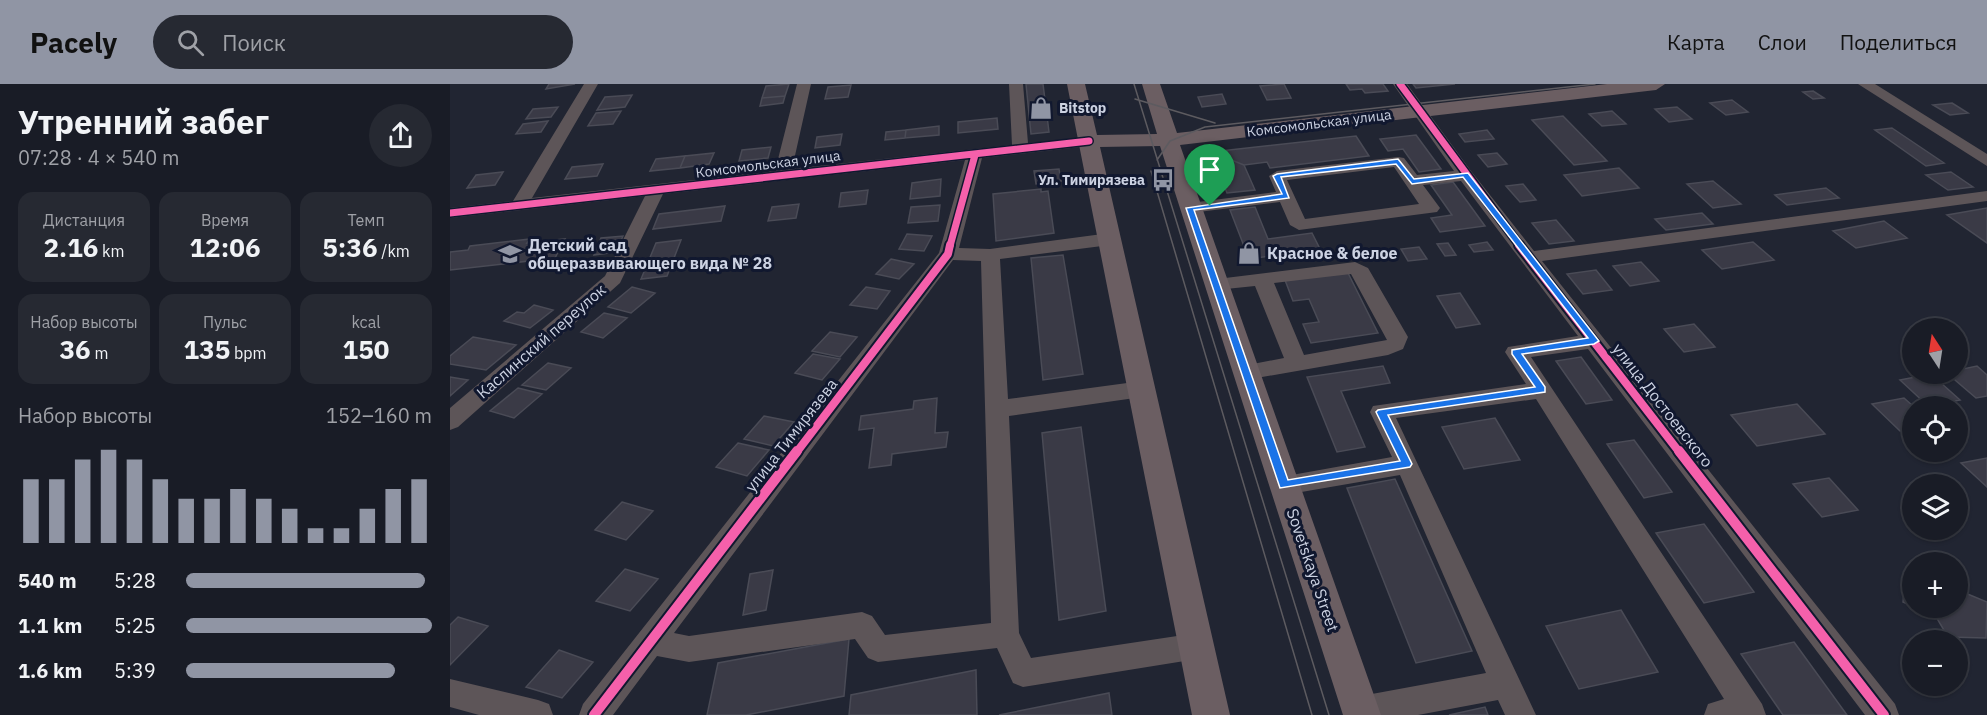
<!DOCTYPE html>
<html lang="ru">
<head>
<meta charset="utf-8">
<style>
  :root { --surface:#191c26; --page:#262932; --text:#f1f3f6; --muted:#9fa1a7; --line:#373a43; --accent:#9095a4 }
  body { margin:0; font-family:"IBM Plex Sans",sans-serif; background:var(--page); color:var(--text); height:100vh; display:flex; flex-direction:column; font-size:22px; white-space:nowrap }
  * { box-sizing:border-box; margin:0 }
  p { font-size:20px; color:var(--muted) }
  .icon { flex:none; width:33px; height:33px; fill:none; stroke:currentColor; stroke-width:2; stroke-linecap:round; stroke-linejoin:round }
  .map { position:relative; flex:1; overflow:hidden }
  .drawer { display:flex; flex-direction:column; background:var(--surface); width:450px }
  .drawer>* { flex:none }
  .needle { width:39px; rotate:348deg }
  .controls { position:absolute; left:1452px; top:234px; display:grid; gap:12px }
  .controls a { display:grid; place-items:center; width:66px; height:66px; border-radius:50%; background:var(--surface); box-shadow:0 2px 4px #0004,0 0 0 2px var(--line); font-size:30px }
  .pin { position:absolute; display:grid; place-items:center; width:51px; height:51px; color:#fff; margin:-62px -26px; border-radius:50% 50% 50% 0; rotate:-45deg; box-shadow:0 0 6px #0007 }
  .pin .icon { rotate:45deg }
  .round { display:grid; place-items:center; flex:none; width:63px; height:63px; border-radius:32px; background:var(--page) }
  .head { display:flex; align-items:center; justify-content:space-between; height:102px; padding:0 18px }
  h1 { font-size:33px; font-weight:800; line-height:45px }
  .stats { display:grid; grid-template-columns:repeat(3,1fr); gap:9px; height:102px; padding:6px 18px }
  .stats div { display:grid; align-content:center; border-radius:15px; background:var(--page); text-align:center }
  .stats b { font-size:26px; font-weight:800 }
  .stats small { font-size:16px; font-weight:400 }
  .stats p { font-size:16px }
  .chart { height:168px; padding:12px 18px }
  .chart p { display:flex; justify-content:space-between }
  .chart svg { width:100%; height:108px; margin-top:6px; stroke:var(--accent); stroke-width:6 }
  ul { padding:0 18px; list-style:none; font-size:20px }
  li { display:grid; grid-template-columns:96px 72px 1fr; align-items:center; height:45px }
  li i { height:15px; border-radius:8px; background:var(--accent) }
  header { display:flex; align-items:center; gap:36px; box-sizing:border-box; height:84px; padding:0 30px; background:var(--accent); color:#111 }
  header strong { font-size:28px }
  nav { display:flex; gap:33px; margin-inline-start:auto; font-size:21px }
  .search { width:420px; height:54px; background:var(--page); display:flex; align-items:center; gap:15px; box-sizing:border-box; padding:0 21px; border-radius:33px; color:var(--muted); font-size:22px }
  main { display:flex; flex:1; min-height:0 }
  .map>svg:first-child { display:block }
</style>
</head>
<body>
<header>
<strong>Pacely</strong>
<div class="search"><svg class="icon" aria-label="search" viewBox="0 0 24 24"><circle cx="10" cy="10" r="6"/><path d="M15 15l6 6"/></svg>Поиск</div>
<nav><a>Карта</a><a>Слои</a><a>Поделиться</a></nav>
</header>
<main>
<section class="drawer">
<div class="head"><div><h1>Утренний забег</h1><p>07:28 · 4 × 540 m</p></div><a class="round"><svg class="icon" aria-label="share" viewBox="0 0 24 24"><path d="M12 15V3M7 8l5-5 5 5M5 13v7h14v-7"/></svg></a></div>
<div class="stats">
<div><p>Дистанция</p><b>2.16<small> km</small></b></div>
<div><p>Время</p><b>12:06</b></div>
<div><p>Темп</p><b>5:36<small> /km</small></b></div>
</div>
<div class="stats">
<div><p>Набор высоты</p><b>36<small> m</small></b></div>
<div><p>Пульс</p><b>135<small> bpm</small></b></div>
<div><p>kcal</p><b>150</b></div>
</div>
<div class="chart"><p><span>Набор высоты</span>152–160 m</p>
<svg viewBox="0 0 160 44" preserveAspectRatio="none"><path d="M5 44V18M15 44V18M25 44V10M35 44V6M45 44V10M55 44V18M65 44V26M75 44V26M85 44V22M95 44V26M105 44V30M115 44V38M125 44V38M135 44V30M145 44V22M155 44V18"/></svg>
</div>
<ul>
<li><b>540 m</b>5:28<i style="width:97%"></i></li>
<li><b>1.1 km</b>5:25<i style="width:100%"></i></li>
<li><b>1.6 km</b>5:39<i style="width:85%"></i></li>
</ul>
</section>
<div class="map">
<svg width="1537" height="631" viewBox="0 0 1537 631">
  <rect width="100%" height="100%" fill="#212532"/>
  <path fill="#3a3a46" stroke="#4a4b56" stroke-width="1.5" d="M99 0H125L96 5Z
    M339 0 335 12 312 14 316 2Z
    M576 0H593L599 48 581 50Z
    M834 0 841 14 817 16 810 2Z
    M896 0H933L938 7 915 9 912 5 900 6Z
    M963 0H1005L966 4Z
    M401 1 398 13 375 15 378 3Z
    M1363 7 1374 14 1363 15 1353 8Z
    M772 10 776 20 752 23 748 13Z
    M182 11 175 23 147 26 155 13Z
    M335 12 333 19 310 22 312 14Z
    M1282 16 1298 28 1276 31 1260 19Z
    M1502 19 1518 29 1500 31 1483 21Z
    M108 23 101 33 76 35 83 25Z
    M1227 23 1242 35 1219 38 1205 25Z
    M171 27 163 40 138 42 146 29Z
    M1162 27 1176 40 1152 42 1139 30Z
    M1113 32 1157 77 1124 81 1082 36Z
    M547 34 548 45 508 49V38Z
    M98 37 91 48 66 50 73 40Z
    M489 42V51L455 54 456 46Z
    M1442 44 1494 79 1476 82 1425 46Z
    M456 46 455 54 435 56 436 48Z
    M1037 46 1044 55 1015 58 1009 50Z
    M392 50 390 61 365 64 367 53Z
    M966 51 991 85 969 88 953 65 938 67 930 55Z
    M906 52 919 72 820 84 817 78 794 81 761 68Z
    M321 63 318 74 289 77 292 66Z
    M761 68 794 81 805 106 777 109Z
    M264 69 259 80 230 84 235 72Z
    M1047 69 1057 80 1038 83 1028 71Z
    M235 72 230 84 200 87 206 75Z
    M153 80 147 92 115 95 122 83Z
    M1169 84 1189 104 1132 112 1114 91Z
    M609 85 611 97 586 100 584 87Z
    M53 88 45 101 17 104 26 91Z
    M1501 88 1523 103 1498 106 1476 91Z
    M491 95 490 112 460 115 462 99Z
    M1263 97 1291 120 1263 124 1237 100Z
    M1003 98 1035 142 990 148 981 134 1002 131 981 101Z
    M1073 100 1086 116 1070 118 1056 102Z
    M1376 104 1389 114 1337 121 1325 111Z
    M591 105V108L598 107 604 149 546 157 543 110Z
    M418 106 416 120 389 123 391 109Z
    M349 120 346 134 318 137 322 123Z
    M490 121 488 137 458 139 461 123Z
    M275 122 271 137 203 145 209 130Z
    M805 123 818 155 862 149 870 165 799 175 780 126Z
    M1537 124V159L1497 131Z
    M1252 129 1263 140 1216 146 1205 135Z
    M1106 136 1124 157 1099 160 1082 139Z
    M1434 137 1457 154 1406 164 1383 147Z
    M457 150 482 152 474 167 449 165Z
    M173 152 166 168 144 171 151 154Z
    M80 155 77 159 115 155 105 174 0 186V168L18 166 20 162Z
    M231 156 217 192 191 195 206 159Z
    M1037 158 1043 166 1024 168 1019 161Z
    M1303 158 1324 176 1272 185 1252 166Z
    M998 159 1006 171 995 172 987 160Z
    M969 163 977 175 958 177 951 165Z
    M613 171 633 290 593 296 581 174Z
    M441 175 464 180 449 195 426 190Z
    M1191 178 1209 197 1180 202 1163 182Z
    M1146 186 1162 206 1133 210 1117 190Z
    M897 187 928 249 861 259 853 240 869 238 859 215 843 217 835 196Z
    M182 203 205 209 181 229 158 223Z
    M416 203 440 207 427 225 400 221Z
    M1010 209 1030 240 1006 244 987 212Z
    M84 221 103 226 80 244 54 237 67 228 74 229Z
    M154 229 177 234 153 254 131 248Z
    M1244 240 1265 263 1234 268 1214 245Z
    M380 248 407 253 390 273 362 267Z
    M23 253 66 261 36 286 0 280V272Z
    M363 270 390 275 372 296 345 289Z
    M1131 273 1162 316 1136 320 1106 277Z
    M98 279 121 284 96 306 72 301Z
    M933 282 940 299 891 307 915 363 887 368 857 293Z
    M1527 282 1537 291V312L1526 314 1498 290H1508V286Z
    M1481 290 1510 316 1478 322 1450 296Z
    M0 293 18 296 0 312Z
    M68 304 92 310 64 334 40 327Z
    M487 314 485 349 498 348 496 363 442 370 441 381 419 384 424 344 409 346 411 332 463 325 464 317Z
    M1454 314 1463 322 1462 345 1450 347 1422 320Z
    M1347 320 1375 350 1307 362 1281 331Z
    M314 332 344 338 323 362 294 355Z
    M1045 334 1070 376 1014 385 992 343Z
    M631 343 656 527 609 536 592 349Z
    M1184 356 1222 408 1194 414 1157 360Z
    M288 359 319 366 297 392 266 383Z
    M1537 374V403L1511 379Z
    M1379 394 1408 426 1372 433 1343 400Z
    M945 395 1022 567 966 579 897 404Z
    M172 418 203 427 176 456 145 446Z
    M1254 440 1304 508 1254 519 1206 449Z
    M1457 484 1462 487V522L1453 518Z
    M175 485 208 495 180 527 146 517Z
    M323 486 316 526 293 531 300 490Z
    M1508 506 1537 518 1536 554 1498 553 1485 531 1467 524H1508Z
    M1171 526 1208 588 1129 605 1096 542Z
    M8 533 38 542 0 581V541Z
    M399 555 394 612 296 631H257L268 579Z
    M1344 558 1397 631H1333L1291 570Z
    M109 566 143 578 112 614 76 603Z
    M526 586 527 631H399L401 611Z
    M659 609 662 631H549Z
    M1035 623 1038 631H999Z"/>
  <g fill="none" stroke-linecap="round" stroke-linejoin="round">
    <path fill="#5d5558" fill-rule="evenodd" d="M134 0H148L82 114 325 87 347 0H361L342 85 562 61 559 0H573L578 59 645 54 647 57 645 60 639 62 532 74 509 164 540 165 660 149 667 151 669 155 660 161 550 175 558 315 692 297 700 299 703 305 700 311 692 313 559 332 569 549 581 574 747 549 757 553 761 562 757 571 747 575 573 603 563 599 547 564 428 578 418 574 405 555 239 578 207 572 163 631H129L133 620 489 169 515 76 213 110 170 199 8 343 0 346V324L155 192 195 112 0 134V124L63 117ZM503 176 531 177 541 539 435 551 422 532 412 528 239 552 224 549Z
      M943 0H957L1021 87 1084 167 1537 107V117L1092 177 1445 620 1449 631H1415L1138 265 1081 273 1312 620 1316 631H1254L1258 620 1274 615 1086 315 946 334 1086 631H1055L1048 616 968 631H898L896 627 900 616 911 612 1036 589 950 391 834 411 825 408 822 401 825 394 942 373 920 328 923 322 1076 300 1055 268 1058 263 1128 252 1011 97 973 101 990 124 987 128 849 146 840 141 830 118 740 129 731 124 740 119 826 108 819 92 827 87 948 73 954 74 967 91 1004 87ZM944 83 969 120 855 135 837 96Z
      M1408 0H1425L1537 70V82Z
      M905 178 918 184 958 253 953 265 938 271 795 296 787 293 784 288 787 283 834 274 805 202 766 206 759 204 756 200 759 196ZM901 190 937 256 854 271 824 199Z
      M0 595 88 616 99 620 103 631H29L0 623Z"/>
    <path fill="#6b5e62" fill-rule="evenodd" d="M617 0H635L647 51 707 50 692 0H710L727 49 1157 0H1215L1206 6 730 61 931 631H893L710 62 650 63 780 631H742Z"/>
    <path stroke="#5d5b60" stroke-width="1.5" d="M684 0 879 631
      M685 15 765 39
      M707 76 720 57 755 43 1145 0
      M701 87 862 631"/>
    <g stroke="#11182f" stroke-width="10">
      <path id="cycleway-far2" d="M950 0 1070 162
        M0 129 639 57
        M500 162 525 71"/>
    </g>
    <g stroke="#11182f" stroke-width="12">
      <path id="cycleway-far1" d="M1069 161 1230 369
        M346 369 498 170 500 161"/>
    </g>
    <g stroke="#11182f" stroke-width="14">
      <path id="cycleway" d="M1229 367 1434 631
        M144 631 347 367"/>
    </g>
    <use href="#cycleway-far2" stroke="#f560ab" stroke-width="7"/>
    <use href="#cycleway-far1" stroke="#f560ab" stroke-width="8"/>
    <use href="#cycleway" stroke="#f560ab" stroke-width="10"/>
  </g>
  <path fill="#1a73e8" stroke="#fff" stroke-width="1.5" fill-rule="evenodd" d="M948 75 964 95 1018 89 1149 257 1144 260 1072 270 1095 303V308L938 331 962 380 960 383 830 404 736 124 832 110 823 92 827 90ZM946 80 962 100 1013 93 1138 254 1062 266V270L1085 303 928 326 926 328 950 377 838 396 744 126 839 114 831 93Z"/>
  <defs>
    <g id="shop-bare" transform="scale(1.8)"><path d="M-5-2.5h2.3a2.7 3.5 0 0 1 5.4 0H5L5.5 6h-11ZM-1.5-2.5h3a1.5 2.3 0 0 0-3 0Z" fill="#9095a4" stroke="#11182f" stroke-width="2.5" paint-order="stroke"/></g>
    <g id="bus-bare" transform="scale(1.8)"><path d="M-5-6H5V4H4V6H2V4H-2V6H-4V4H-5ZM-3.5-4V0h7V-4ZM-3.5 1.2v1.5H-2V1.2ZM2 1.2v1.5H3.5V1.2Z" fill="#9095a4" stroke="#11182f" stroke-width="2.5" paint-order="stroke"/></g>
    <g id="school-bare" transform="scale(1.8)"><path d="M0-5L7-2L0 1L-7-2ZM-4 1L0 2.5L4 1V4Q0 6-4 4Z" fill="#9095a4" stroke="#11182f" stroke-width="2.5" paint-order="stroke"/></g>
  </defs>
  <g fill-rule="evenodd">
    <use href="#shop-bare" x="591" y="24"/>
    <use href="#bus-bare" x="713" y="96"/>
    <use href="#shop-bare" x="799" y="169"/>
    <use href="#school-bare" x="60" y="170"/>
  </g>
  <g text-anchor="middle" stroke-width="6" stroke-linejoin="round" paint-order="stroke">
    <g font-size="14" font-weight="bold" fill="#ccd2e2" stroke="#11182f" text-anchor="start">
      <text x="609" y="29">Bitstop</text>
      <text x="695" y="101" text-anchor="end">Ул. Тимирязева</text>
    </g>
    <g font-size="14" fill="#ccd2e2" stroke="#11182f">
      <text transform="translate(869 39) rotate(-7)" y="5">Комсомольская улица</text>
      <text transform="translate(318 80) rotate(-7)" y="5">Комсомольская улица</text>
    </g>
    <g font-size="16" font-weight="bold" fill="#ccd2e2" stroke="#11182f" text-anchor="start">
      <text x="78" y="167">Детский сад<tspan x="78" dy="18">общеразвивающего вида № 28</tspan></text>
      <text x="817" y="175">Красное &amp; белое</text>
    </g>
    <g font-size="16" fill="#ccd2e2" stroke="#11182f">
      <text transform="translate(91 257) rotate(-41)" y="6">Каслинский переулок</text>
      <text transform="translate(1213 321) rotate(52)" y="6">улица Достоевского</text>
      <text transform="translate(341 351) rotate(-52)" y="6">улица Тимирязева</text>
      <text transform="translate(863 486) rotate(71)" y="6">Sovetskaya Street</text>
    </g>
  </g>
</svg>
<div class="controls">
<a><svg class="needle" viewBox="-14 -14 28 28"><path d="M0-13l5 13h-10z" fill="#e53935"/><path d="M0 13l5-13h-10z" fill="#9fa1a7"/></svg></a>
<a><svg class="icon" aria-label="locate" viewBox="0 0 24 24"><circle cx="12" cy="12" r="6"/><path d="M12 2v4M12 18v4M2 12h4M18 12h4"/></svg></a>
<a><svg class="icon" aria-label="layers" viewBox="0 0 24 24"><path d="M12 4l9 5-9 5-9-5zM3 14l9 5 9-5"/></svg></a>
<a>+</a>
<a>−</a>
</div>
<div class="pin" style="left:760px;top:122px;background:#1e9e55"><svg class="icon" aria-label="arrive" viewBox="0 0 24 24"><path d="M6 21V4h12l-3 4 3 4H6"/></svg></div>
</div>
</main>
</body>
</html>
